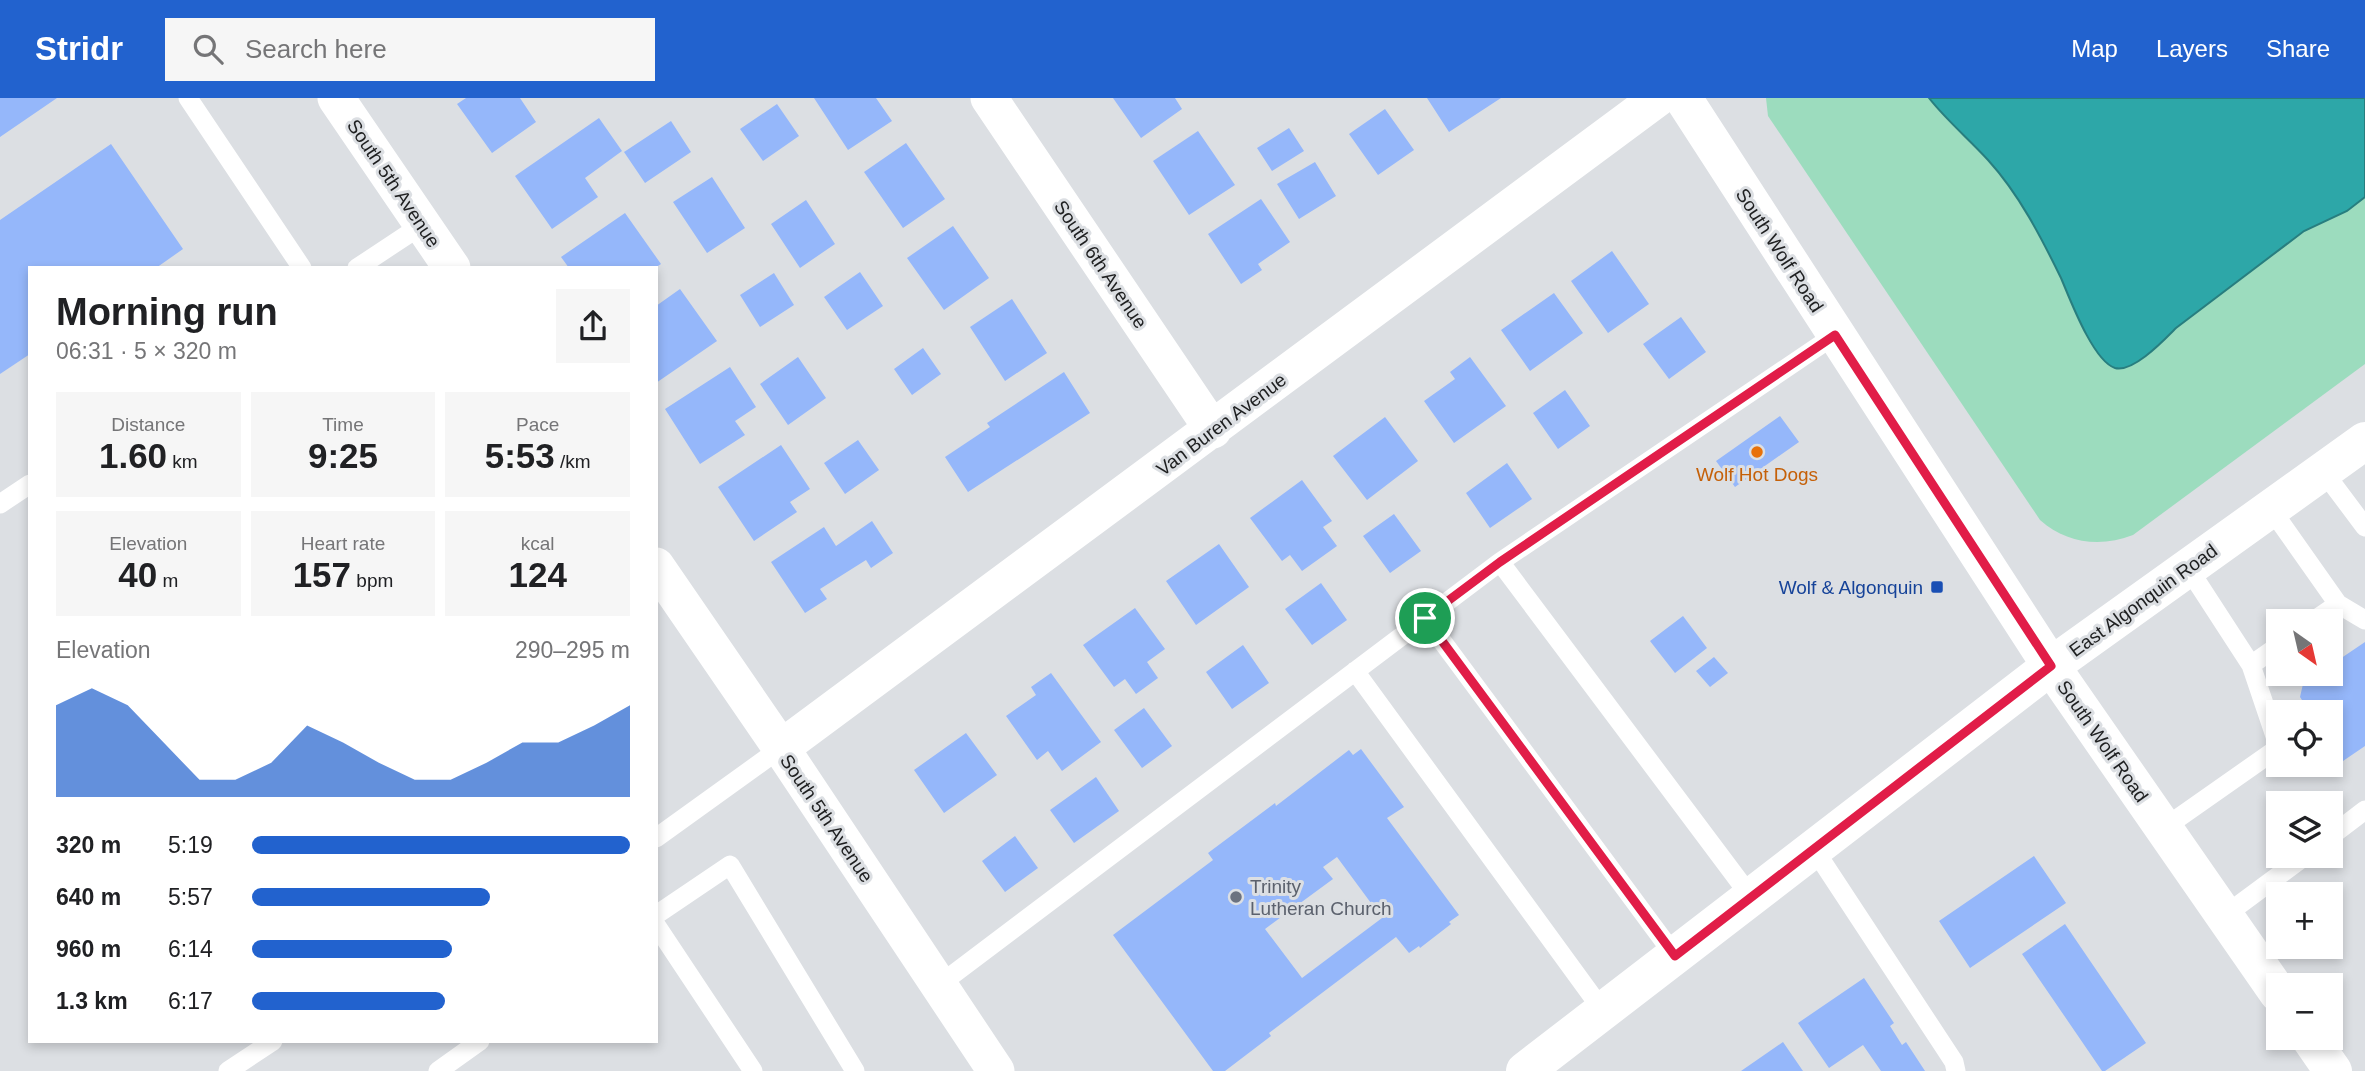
<!DOCTYPE html>
<html lang="en">
<head>
<meta charset="utf-8">
<style>
  :root { --surface:#fff; --page:#f6f6f6; --text:#202124; --muted:#757577; --accent:#2262ce }
  body { margin:0; font-family:Helvetica,sans-serif; background:var(--page); color:var(--text); height:100vh; display:flex; flex-direction:column; font-size:26px; white-space:nowrap }
  * { box-sizing:border-box; margin:0 }
  p { font-size:23px; color:var(--muted) }
  .icon { flex:none; width:38px; height:38px; fill:none; stroke:currentColor; stroke-width:2; stroke-linecap:round; stroke-linejoin:round }
  .map { position:relative; flex:1; overflow:hidden }
  .sheet { position:absolute; left:28px; top:168px; width:630px; height:777px; display:flex; flex-direction:column; background:var(--surface); border-radius:0px; box-shadow:0 4px 10px #0003 }
  .sheet>* { flex:none }
  .needle { width:46px; rotate:146deg }
  .tools { position:absolute; left:2266px; top:511px; display:grid; gap:14px }
  .tools a { display:grid; place-items:center; width:77px; height:77px; border-radius:0px; background:var(--surface); box-shadow:0 4px 10px #0003; font-size:35px }
  .pin { position:absolute; display:grid; place-items:center; width:60px; height:60px; color:#fff; margin:-30px; border:4px solid #fff; border-radius:50%; box-shadow:0 2px 7px #0007 }
  .round { display:grid; place-items:center; flex:none; width:74px; height:74px; border-radius:0px; background:var(--page) }
  .headline { display:flex; align-items:center; justify-content:space-between; height:119px; padding:0 28px }
  h1 { font-size:38px; font-weight:700; line-height:52px }
  .metrics { display:grid; grid-template-columns:repeat(3,1fr); gap:10px; height:119px; padding:7px 28px }
  .metrics div { display:grid; align-content:center; border-radius:0px; background:var(--page); text-align:center }
  .metrics b { font-size:35px; font-weight:700 }
  .metrics small { font-size:19px; font-weight:400 }
  .metrics p { font-size:19px }
  .chart { height:196px; padding:14px 28px }
  .chart p { display:flex; justify-content:space-between }
  .chart svg { width:100%; height:126px; margin-top:7px; fill:var(--accent); opacity:.7 }
  ul { padding:0 28px; list-style:none; font-size:23px }
  li { display:grid; grid-template-columns:112px 84px 1fr; align-items:center; height:52px }
  li i { height:18px; border-radius:9px; background:var(--accent) }
  header { display:flex; align-items:center; gap:42px; box-sizing:border-box; height:98px; padding:0 35px; background:var(--accent); color:#fff }
  header strong { font-size:33px }
  nav { display:flex; gap:38px; margin-inline-start:auto; font-size:24px }
  .search { width:490px; height:63px; background:var(--page); display:flex; align-items:center; gap:18px; box-sizing:border-box; padding:0 24px; border-radius:0px; color:var(--muted); font-size:26px }
  .map>svg:first-child { display:block }
</style>
</head>
<body>
<header>
<strong>Stridr</strong>
<div class="search"><svg class="icon" aria-label="search" viewBox="0 0 24 24"><circle cx="10" cy="10" r="6"/><path d="M15 15l6 6"/></svg>Search here</div>
<nav><a>Map</a><a>Layers</a><a>Share</a></nav>
</header>
<div class="map">
<svg width="2365" height="973" viewBox="0 0 2365 973">
  <rect width="100%" height="100%" fill="#dcdfe3"/>
  <path fill="#9cdcbe" d="M1766 0H2365V266L2133 437C2100 450 2066 445 2040 422L1768 18Z"/>
  <path fill="#2da7a8" stroke="#287e7f" stroke-width="2" d="M1929 0H2365V99L2347 113 2304 133 2176 230C2164 242 2133 275 2115 270 2093 263 2070 201 2061 180 2041 139 2019 96 1988 62 1969 41 1946 22 1929 0Z"/>
  <path fill="#95b7fa" fill-rule="evenodd" d="M0 0H57L0 39Z
    M466 0H520L536 24 492 55 457 6Z
    M814 0H876L892 23 848 52Z
    M1113 0H1175L1182 11 1141 40Z
    M1427 0H1501L1449 34Z
    M777 6 799 38 763 63 740 31Z
    M1385 11 1414 52 1378 77 1349 36Z
    M599 20 622 53 585 80 598 99 552 131 515 78Z
    M671 23 691 54 645 85 624 54Z
    M1289 30 1304 53 1272 73 1257 50Z
    M1198 33 1235 87 1189 117 1153 63Z
    M906 45 945 101 903 130 864 74Z
    M111 46 183 151 156 170H30V256L0 276V122Z
    M1315 64 1336 98 1299 121 1277 86Z
    M712 79 745 130 707 155 673 104Z
    M1261 101 1290 144 1258 166 1262 172 1241 186 1208 136Z
    M806 102 835 146 800 170 771 126Z
    M625 115 661 166 655 170H569L561 159Z
    M953 128 989 180 944 212 907 160Z
    M1612 153 1649 206 1608 235 1571 183Z
    M860 174 883 208 847 232 824 199Z
    M774 175 794 207 760 229 740 197Z
    M680 191 717 243 656 285V208Z
    M1554 195 1583 235 1530 273 1501 232Z
    M1012 201 1047 255 1005 283 970 229Z
    M1681 219 1706 254 1669 281 1643 246Z
    M923 250 941 276 912 297 894 271Z
    M798 259 826 300 788 327 760 286Z
    M1470 259 1506 308 1454 345 1424 303 1455 281 1450 274Z
    M730 269 756 309 735 323 745 337 700 366 665 311Z
    M1064 274 1090 315 968 394 945 359 990 329 987 325Z
    M1565 292 1590 328 1558 351 1533 315Z
    M1780 318 1799 344 1735 389 1716 363Z
    M1385 319 1418 363 1367 402 1333 358Z
    M858 342 879 372 845 396 824 365Z
    M781 347 810 391 790 404 797 414 754 443 718 389Z
    M1507 365 1532 401 1490 430 1466 395Z
    M1302 382 1332 423 1323 429 1337 448 1302 473 1290 457 1282 463 1250 420Z
    M1394 416 1421 453 1390 475 1363 438Z
    M872 423 893 455 871 470 866 462 820 491 827 501 805 515 771 464 824 429 836 448Z
    M1219 446 1249 489 1196 527 1166 483Z
    M1321 485 1347 522 1312 547 1285 511Z
    M1135 510 1165 551 1147 564 1158 580 1136 596 1125 581 1114 589 1083 547Z
    M1683 518 1707 550 1675 575 1650 543Z
    M2365 544V648L2343 663 2331 646V614H2310L2300 599 2303 586 2318 576H2331V567Z
    M1243 547 1269 585 1232 611 1206 574Z
    M1714 559 1728 575 1710 589 1696 573Z
    M1051 575 1101 644 1062 673 1048 653 1037 662 1006 618 1036 597 1031 589Z
    M1144 610 1172 648 1142 670 1114 632Z
    M966 635 997 677 944 715 914 672Z
    M1361 651 1404 709 1387 720 1459 817 1449 824 1451 826 1420 850 1419 848 1409 855 1396 839 1269 935 1271 938 1225 973H1213L1113 837 1213 762 1208 755 1275 705 1276 708 1349 652 1353 657ZM1337 759 1382 820 1302 880 1265 831 1333 781 1323 769Z
    M1096 679 1119 713 1074 745 1050 712Z
    M1015 738 1038 770 1005 794 982 763Z
    M2034 758 2066 805 1970 870 1939 823Z
    M2065 826 2146 945 2105 973H2102L2022 856Z
    M1864 880 1894 925 1890 928 1902 947 1906 944 1925 973H1881L1863 947 1829 970 1798 925Z
    M1783 944 1803 973H1741Z"/>
  <g fill="none" stroke-linecap="round" stroke-linejoin="round">
    <path stroke="#fff" stroke-width="19" d="M188 0 302 170
      M357 170 422 127
      M2323 373 2365 429
      M0 406 30 386
      M2271 411 2338 506 2313 523
      M1500 464 1751 799
      M2188 470 2251 567 2278 647
      M2338 506 2365 522
      M1425 520 1675 858
      M2251 567 2278 548
      M1355 573 1603 913
      M2164 730 2278 650
      M2331 738 2365 712
      M656 740 781 650
      M1814 751 1954 964 1956 973
      M656 817 730 767 855 973
      M2224 818 2305 758
      M656 827 753 973
      M939 887 1500 464 1835 237
      M228 973 273 943
      M438 973 480 943"/>
    <path stroke="#fff" stroke-width="37" d="M336 0 452 170
      M989 0 1213 332
      M656 468 781 650 996 973
      M781 650 1658 0"/>
    <path stroke="#fff" stroke-width="38" d="M1525 973 2051 568"/>
    <path stroke="#fff" stroke-width="38" d="M1683 0 2051 568 2278 895
      M2051 568 2365 343
      M2310 940 2333 973"/>
  </g>
  <g fill="none" stroke-linecap="round" stroke-linejoin="round">
    <g stroke="#fff" stroke-width="14">
      <path id="route" d="M1835 237 2051 568 1675 858 1425 520 1500 464Z"/>
    </g>
    <use href="#route" stroke="#e11d48" stroke-width="9"/>
  </g>
  <circle fill="#e8710a" stroke="#dcdfe3" stroke-width="2.5" cx="1757" cy="354" r="7"/>
  <rect fill="#1a4fb4" stroke="#dcdfe3" stroke-width="2.5" x="1930" y="482" width="14" height="14" rx="3.5"/>
  <circle fill="#6b7280" stroke="#dcdfe3" stroke-width="2.5" cx="1236" cy="799" r="7"/>
  <g text-anchor="middle" stroke-width="6" stroke-linejoin="round" paint-order="stroke">
    <g font-size="19" fill="#1e1f20" stroke="#dcdfe3">
      <text transform="translate(394 85) rotate(56)" y="7">South 5th Avenue</text>
      <text transform="translate(1780 152) rotate(57)" y="7">South Wolf Road</text>
      <text transform="translate(1101 166) rotate(56)" y="7">South 6th Avenue</text>
      <text transform="translate(1221 326) rotate(-37)" y="7">Van Buren Avenue</text>
      <text transform="translate(2143 502) rotate(-36)" y="7">East Algonquin Road</text>
      <text transform="translate(2103 643) rotate(55)" y="7">South Wolf Road</text>
      <text transform="translate(827 720) rotate(56)" y="7">South 5th Avenue</text>
    </g>
    <g font-size="19" fill="#c56008" stroke="#dcdfe3">
      <text x="1757" y="383">Wolf Hot Dogs</text>
    </g>
    <g font-size="19" fill="#164399" stroke="#dcdfe3" text-anchor="end">
      <text x="1923" y="496">Wolf &amp; Algonquin</text>
    </g>
    <g font-size="19" fill="#5b616d" stroke="#dcdfe3" text-anchor="start">
      <text x="1250" y="795">Trinity<tspan x="1250" dy="22">Lutheran Church</tspan></text>
    </g>
  </g>
</svg>
<div class="tools">
<a><svg class="needle" viewBox="-14 -14 28 28"><path d="M0-13l5 13h-10z" fill="#e53935"/><path d="M0 13l5-13h-10z" fill="#757577"/></svg></a>
<a><svg class="icon" aria-label="locate" viewBox="0 0 24 24"><circle cx="12" cy="12" r="6"/><path d="M12 2v4M12 18v4M2 12h4M18 12h4"/></svg></a>
<a><svg class="icon" aria-label="layers" viewBox="0 0 24 24"><path d="M12 4l9 5-9 5-9-5zM3 14l9 5 9-5"/></svg></a>
<a>+</a>
<a>−</a>
</div>
<div class="pin" style="left:1425px;top:520px;background:#1e9e55"><svg class="icon" aria-label="arrive" viewBox="0 0 24 24"><path d="M6 21V4h12l-3 4 3 4H6"/></svg></div>
<section class="sheet">
<div class="headline"><div><h1>Morning run</h1><p>06:31 · 5 × 320 m</p></div><a class="round"><svg class="icon" aria-label="share" viewBox="0 0 24 24"><path d="M12 15V3M7 8l5-5 5 5M5 13v7h14v-7"/></svg></a></div>
<div class="metrics">
<div><p>Distance</p><b>1.60<small> km</small></b></div>
<div><p>Time</p><b>9:25</b></div>
<div><p>Pace</p><b>5:53<small> /km</small></b></div>
</div>
<div class="metrics">
<div><p>Elevation</p><b>40<small> m</small></b></div>
<div><p>Heart rate</p><b>157<small> bpm</small></b></div>
<div><p>kcal</p><b>124</b></div>
</div>
<div class="chart"><p><span>Elevation</span>290–295 m</p>
<svg viewBox="0 0 160 44" preserveAspectRatio="none"><path d="M0 44V12L10 6L20 12L30 25L40 38L50 38L60 32L70 19L80 25L90 32L100 38L110 38L120 32L130 25L140 25L150 19L160 12V44z"/></svg>
</div>
<ul>
<li><b>320 m</b>5:19<i style="width:100%"></i></li>
<li><b>640 m</b>5:57<i style="width:63%"></i></li>
<li><b>960 m</b>6:14<i style="width:53%"></i></li>
<li><b>1.3 km</b>6:17<i style="width:51%"></i></li>
</ul>
</section>
</div>
</body>
</html>
